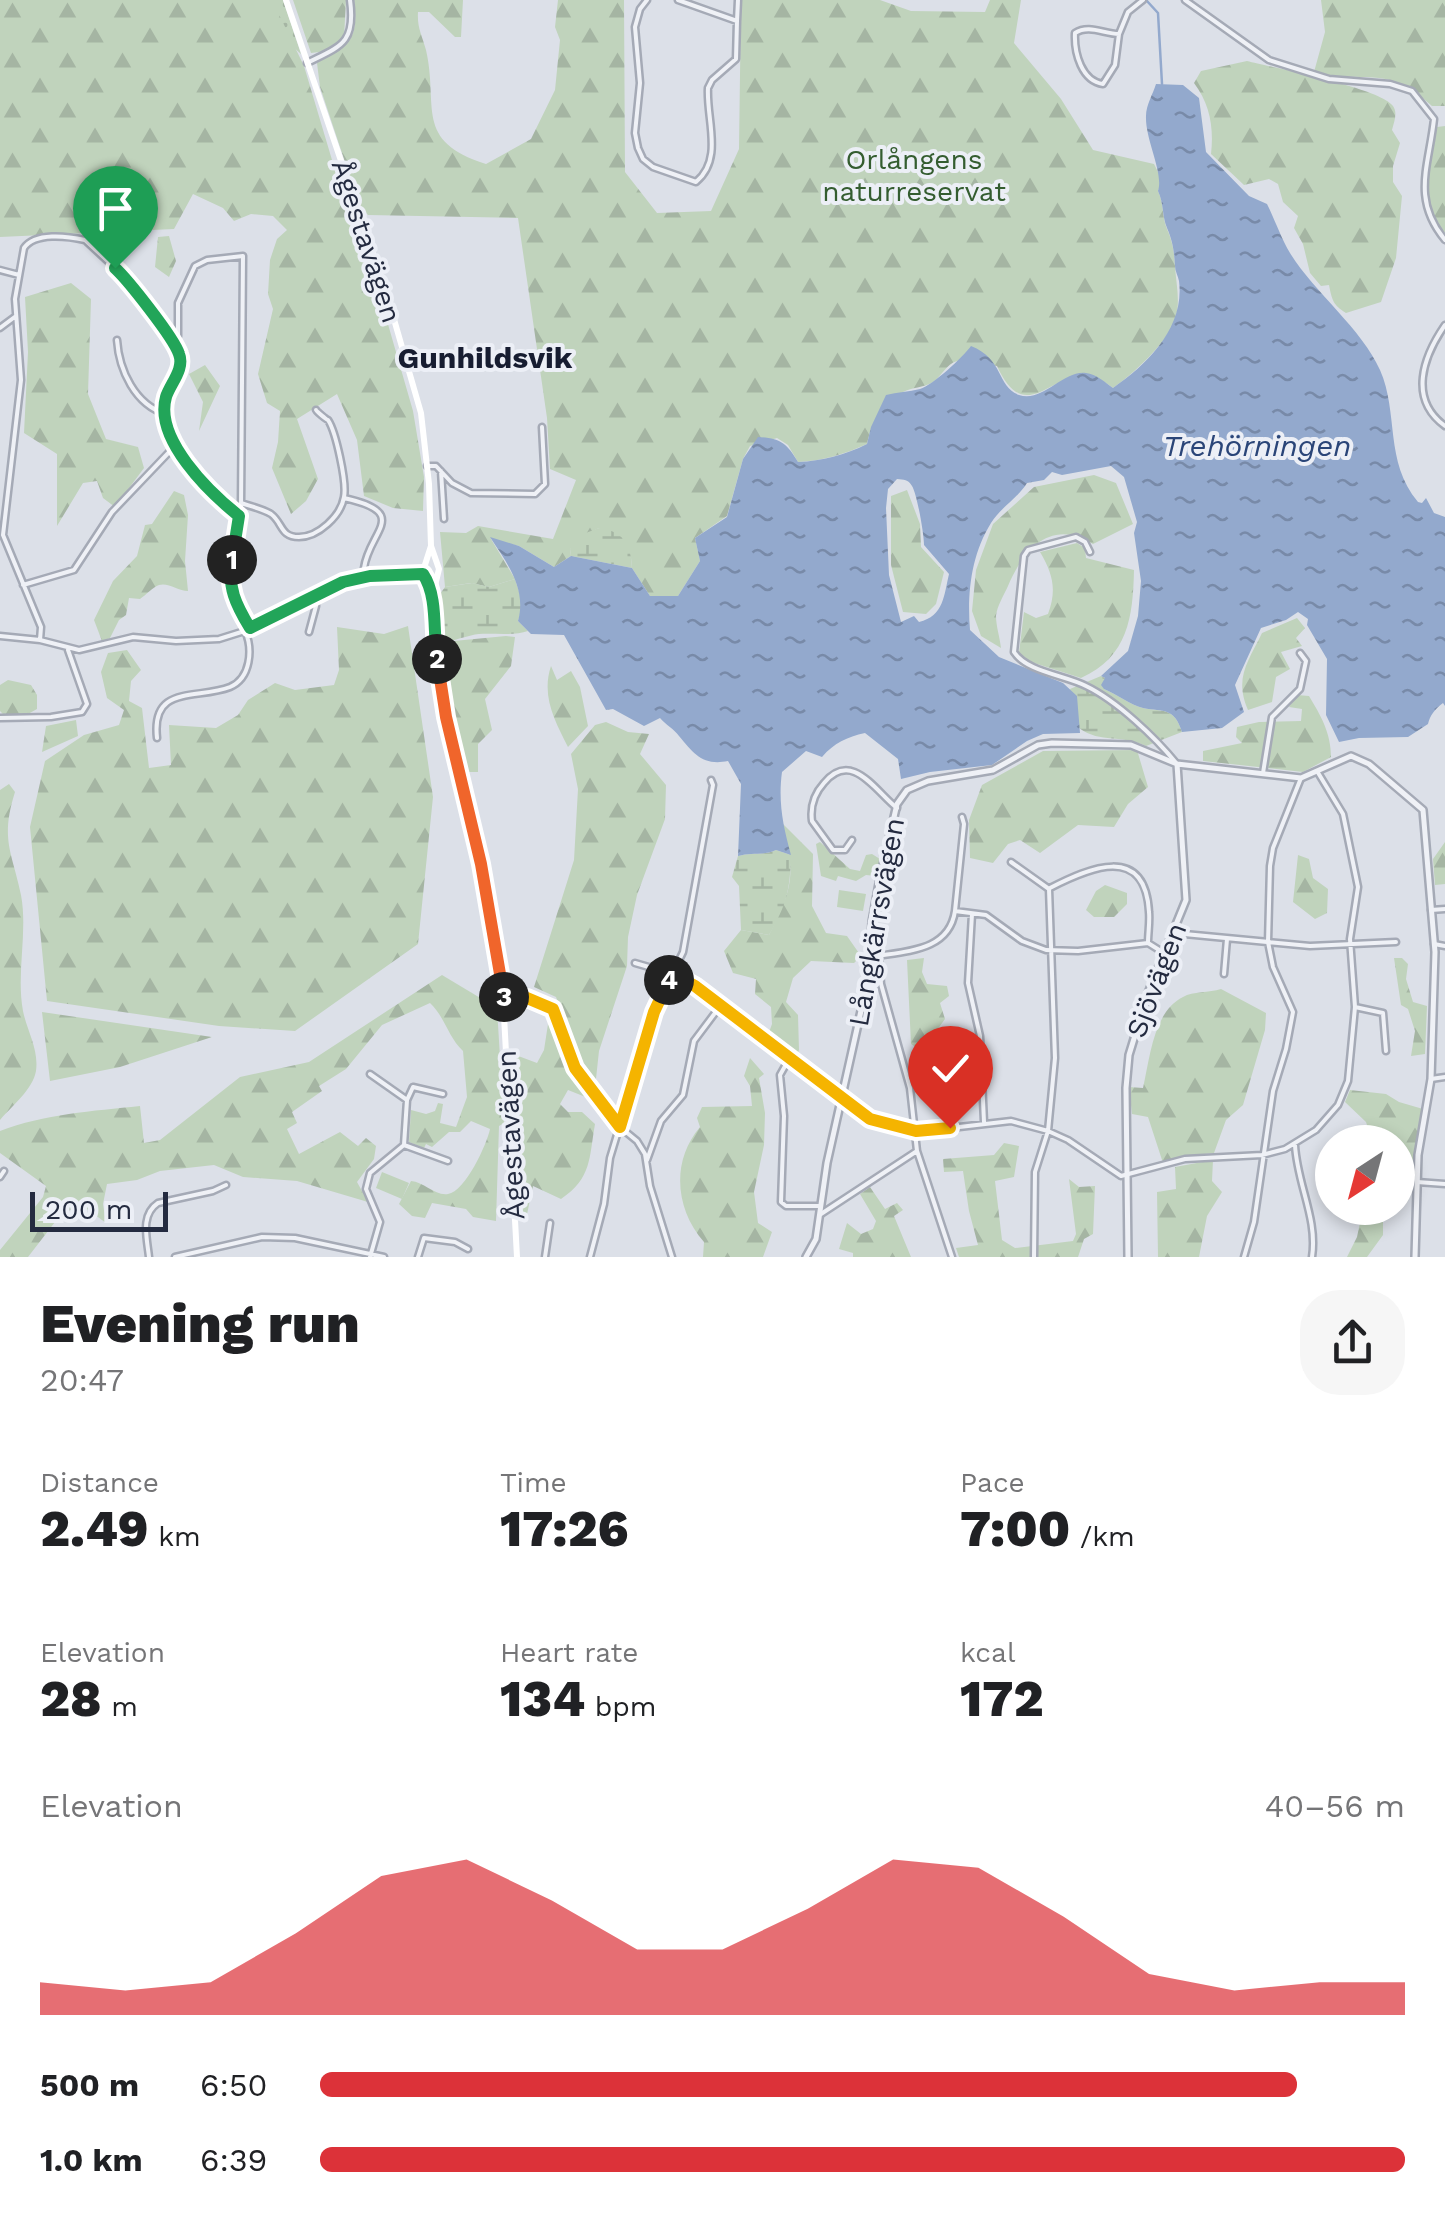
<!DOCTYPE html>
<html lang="en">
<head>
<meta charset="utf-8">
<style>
  :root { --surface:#fff; --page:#f6f6f6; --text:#202124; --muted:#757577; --accent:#dc3239 }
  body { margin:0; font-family:"Work Sans",sans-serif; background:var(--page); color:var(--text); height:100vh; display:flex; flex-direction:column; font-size:38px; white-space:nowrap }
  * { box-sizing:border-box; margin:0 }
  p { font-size:32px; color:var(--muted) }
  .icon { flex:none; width:55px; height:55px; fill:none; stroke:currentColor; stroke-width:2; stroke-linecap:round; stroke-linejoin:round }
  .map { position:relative; height:1257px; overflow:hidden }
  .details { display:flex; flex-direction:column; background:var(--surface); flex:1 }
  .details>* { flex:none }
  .needle { width:65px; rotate:216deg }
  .tools { position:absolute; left:1315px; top:1125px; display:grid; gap:20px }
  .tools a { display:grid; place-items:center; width:100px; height:100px; border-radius:50%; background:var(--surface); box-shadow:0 5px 15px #0003; font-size:50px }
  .scale { position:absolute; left:30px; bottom:25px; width:138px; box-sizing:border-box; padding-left:10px; border:5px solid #242b40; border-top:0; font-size:28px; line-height:35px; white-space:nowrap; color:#242b40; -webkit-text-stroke:8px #eceff6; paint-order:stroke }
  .pin { position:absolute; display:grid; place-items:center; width:85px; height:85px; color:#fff; margin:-102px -42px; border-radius:50% 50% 50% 0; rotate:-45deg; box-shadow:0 0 10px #0007 }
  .pin .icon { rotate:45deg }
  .km { position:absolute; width:50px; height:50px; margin:-25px; border-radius:50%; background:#222; color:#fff; font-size:28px; line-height:50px; text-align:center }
  .round { display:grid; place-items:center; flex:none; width:105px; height:105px; border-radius:40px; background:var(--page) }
  .headline { display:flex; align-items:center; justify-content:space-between; height:170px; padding:0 40px }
  h1 { font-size:55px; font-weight:800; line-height:75px }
  .metrics { display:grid; grid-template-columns:repeat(3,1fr); gap:15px; height:170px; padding:10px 40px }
  .metrics div { display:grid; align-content:center }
  .metrics b { font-size:50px; font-weight:800 }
  .metrics small { font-size:28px; font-weight:400 }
  .metrics p { font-size:28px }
  .chart { height:280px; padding:20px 40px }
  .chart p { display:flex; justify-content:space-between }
  .chart svg { width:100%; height:180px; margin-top:10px; fill:var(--accent); opacity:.7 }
  ul { padding:0 40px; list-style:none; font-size:32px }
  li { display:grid; grid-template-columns:160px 120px 1fr; align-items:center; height:75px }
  li i { height:25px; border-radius:12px; background:var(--accent) }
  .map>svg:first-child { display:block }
</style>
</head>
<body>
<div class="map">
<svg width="1445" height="1257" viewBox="0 0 1445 1257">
  <defs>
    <pattern id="green-dots" width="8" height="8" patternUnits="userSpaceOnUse" patternTransform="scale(2.5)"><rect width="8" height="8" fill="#c0d3bc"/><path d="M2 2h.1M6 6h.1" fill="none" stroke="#a5b5a3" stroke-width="1.8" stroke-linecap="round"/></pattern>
    <pattern id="forest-firs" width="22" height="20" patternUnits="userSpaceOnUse" patternTransform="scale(2.5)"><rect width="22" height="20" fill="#c0d3bc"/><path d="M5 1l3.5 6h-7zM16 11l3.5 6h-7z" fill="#a5b5a3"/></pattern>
    <pattern id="wetland-marsh" width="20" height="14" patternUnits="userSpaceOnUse" patternTransform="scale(2.5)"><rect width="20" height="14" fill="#c0d3bc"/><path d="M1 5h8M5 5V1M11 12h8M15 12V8" fill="none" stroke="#a5b5a3"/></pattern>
    <pattern id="water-ripples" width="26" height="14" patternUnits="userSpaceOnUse" patternTransform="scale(2.5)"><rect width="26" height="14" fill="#93a9cd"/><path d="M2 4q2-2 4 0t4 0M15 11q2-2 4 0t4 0" fill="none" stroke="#788aa8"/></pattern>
  </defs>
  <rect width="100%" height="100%" fill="#dce0e8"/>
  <path fill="url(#green-dots)" d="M263 0H283L301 54C286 42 275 16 263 0Z"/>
  <path fill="url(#forest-firs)" d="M0 0H272L304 66 352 227 379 293 413 411 424 477 423 511 393 508 364 496 357 440 337 394 297 419 318 479 306 501 291 514 272 468 278 442 280 411 267 403 258 374 273 309 268 294 270 260 277 239 287 230 273 216 251 214 234 221 223 208 193 194 174 229 0 237Z
    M293 0H346L344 38 327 51 311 53Z
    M354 0H463L461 37H455L429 12H418C417 28 422 35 426 50 439 106 413 141 486 164L531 139 555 90 560 40 555 27 558 0H624L625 172 657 213 711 211 739 149 741 0H880L911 11 985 12 990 0H1021L1014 43 1061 99 1093 150 1154 164 1162 180 1158 191C1164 204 1162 217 1167 229 1173 243 1174 251 1175 266 1176 284 1181 302 1175 320 1168 342 1132 375 1113 388 1060 344 1031 440 997 366 985 364 969 358 957 361 946 364 942 376 933 382 923 388 912 387 903 392 882 404 872 421 867 444 845 454 822 461 798 462L788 445 777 438 750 446 743 459 727 516 695 538 700 561 678 596H650L632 568 631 558 599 528 583 536 570 549 571 556 554 567 519 546 491 539 515 579 489 587 471 583 445 587 440 532 466 533 478 526 553 539 576 480 550 469 547 418 518 218 368 215 360 207 320 87 317 63C349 44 359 41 354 0Z
    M1321 0H1445V106H1432C1386 63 1368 85 1314 72L1325 32Z
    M1247 61C1274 68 1380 88 1393 106 1398 113 1394 122 1392 130L1400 143 1393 166V182L1402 196 1396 258 1381 302 1346 313C1333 305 1332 300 1329 285L1321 286 1310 273 1303 244 1294 228 1298 216 1283 202 1278 184 1269 179 1244 185 1211 154C1214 128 1210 104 1194 83L1201 71Z
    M1445 126V233C1417 202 1428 162 1437 127Z
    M169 236 176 261 169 277 155 267 158 237Z
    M71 283 91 299 88 394 106 439 138 447 144 468 115 507 103 498 97 481 83 483 57 526V454L24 433 28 352 25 297Z
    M205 365 220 386 199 431 203 402 189 374Z
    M1094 475 1116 483 1133 524 1093 544C1052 518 1024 548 1008 586 1004 595 997 606 996 616 996 626 1000 638 1001 648L981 636 972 611 976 570 993 524 1034 487Z
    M907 490 920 524 921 547 944 572 936 604 926 614 903 612 891 565V496Z
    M174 491 184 495 188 515 185 561 188 591C178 591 168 582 159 585 153 587 146 595 140 599L129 598 126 615 119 620 110 638 102 641 94 620 113 581 137 556 145 525 152 524Z
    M1077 543 1085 548 1086 558 1134 570C1133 617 1128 657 1081 678L1031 662 1019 653 1024 612 1036 618 1048 614C1057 590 1053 574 1040 552Z
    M1297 618 1305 628 1296 638 1302 646 1281 652 1290 669 1276 677 1272 702 1248 710C1234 678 1248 662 1262 633Z
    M408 626 433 797 418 944 295 1031 219 1026 47 1001 30 827 45 761 84 735 119 725 124 710 107 698 101 672 108 653 127 650 141 670 131 681 129 701 142 708 149 768 171 765 169 725 216 728 238 715 248 700 275 683 295 690 334 685 339 670 337 627 384 634Z
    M506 636 515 637 511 666 485 699 492 730 478 744V772H466L455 725 443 642Z
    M551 666 557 680 571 671 580 687 588 726 568 747C555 721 541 696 551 666Z
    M8 680 31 685 37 695V709L28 714 6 717 0 711V685Z
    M1297 695 1309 696C1321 716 1331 733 1331 757L1303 772 1203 761V751L1242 743 1236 737 1237 727 1259 722 1301 721 1302 709 1289 707Z
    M76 720 78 736 42 752 46 726Z
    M606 722 628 732 649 734 640 754 666 785 665 819 637 895 628 937 627 966 599 1051 595 1088 579 1066 556 997 534 987 574 860 578 789 571 754 595 725Z
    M1137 750 1148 787 1128 804 1114 827 1078 825 1040 853 1020 840 1008 844 993 863 970 858 969 820 982 785 1043 751Z
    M9 784 15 792C0 840 12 851 21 895 28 932 16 973 23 1011 27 1031 39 1049 36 1071 33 1089 12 1106 0 1120V790Z
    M782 823 813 854 812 906 826 933 847 936 861 956 854 963 811 961 793 978 786 1002 798 1015 799 1050 795 1060 767 1038 772 1024 771 1007 755 994 756 979 733 973 724 951 741 930 769 935C793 888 796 874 782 823Z
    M820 842 850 869 860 871 866 855 872 854 880 859 876 876 866 875 856 881 838 876 836 881 821 876 816 844Z
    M1445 842V884L1435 885 1433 859Z
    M1298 855 1309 859 1313 878 1328 889 1327 913 1315 919 1293 902Z
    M1105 885 1127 893V904L1114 917H1094L1086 910 1096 891Z
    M924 958 922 972 927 984 947 986 949 996 940 1003 945 1019 937 1030 940 1038 951 1039 942 1052 930 1056 911 1044 907 960Z
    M1394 958H1402L1408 964 1406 979 1413 1002 1427 1006 1425 1054 1411 1056 1415 1031 1408 1009 1401 1005Z
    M442 975 497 1008 504 1123 499 1126 496 1221 473 1217 466 1209 432 1203 425 1218 412 1216 399 1204 411 1181C424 1182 435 1196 448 1194 465 1192 487 1144 490 1129L471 1121 460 1132H449L432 1147 426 1144 424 1148 409 1142 411 1110 426 1114 435 1111 438 1103 443 1104 440 1123 456 1127 467 1097 463 1051C448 1037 445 1017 430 1003L382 1025 346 1069 319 1086 322 1091 292 1112 297 1123 287 1129 299 1154 340 1132 358 1146 366 1138 376 1146 374 1159 357 1182 368 1202 297 1181 243 1177 214 1165 160 1171 137 1180 107 1184 103 1204 106 1223 83 1206 62 1213 28 1257H0V1250L43 1197 46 1186 0 1153V1131C44 1114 93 1111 140 1106L144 1143 160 1140 240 1077 309 1062Z
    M1221 989 1266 1013 1265 1030 1243 1105 1226 1120 1214 1153 1186 1156 1163 1163 1148 1117 1132 1114 1129 1087 1143 1088C1150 1058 1153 1012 1183 997 1193 991 1209 993 1221 989Z
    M42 1012 212 1037 120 1067 50 1081Z
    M548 1024 555 1026 564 1061 588 1098 568 1090 560 1104 568 1112H582L595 1124C589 1158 592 1178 561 1199L533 1186 526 1219H518L511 1066 513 1054 537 1063 544 1050Z
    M750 1058 764 1074 759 1078 765 1113 764 1145 754 1192 758 1223 772 1232 763 1257H703L704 1242C675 1209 671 1161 700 1127L697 1118 702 1107 752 1106 750 1086 744 1076Z
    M1350 1090 1386 1094 1399 1102 1423 1109 1408 1201 1398 1206V1142H1363L1371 1137 1366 1122 1345 1102Z
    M1004 1143 1019 1146 1014 1177 995 1181 1002 1240 1015 1248 1073 1241 1076 1234 1069 1179 1079 1187 1095 1186 1093 1234 1084 1239 1078 1257H959L956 1248 978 1245 969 1211 963 1171 944 1172 943 1159 994 1155Z
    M1213 1160 1212 1181 1222 1192 1207 1216 1199 1257H1158L1157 1192 1176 1189 1175 1167Z
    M870 1187 885 1209 897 1203 903 1210 894 1216 911 1257H853V1253L839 1249 847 1223 861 1234 873 1229 876 1221 860 1194Z
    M1363 1208H1394L1383 1213V1235L1367 1257H1347L1357 1237Z"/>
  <path fill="url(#wetland-marsh)" d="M599 528C623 531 631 544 632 568L571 556 570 549 575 537Z
    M515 579 523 604 518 621 528 631C514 636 494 633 479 634 468 635 459 640 447 641L441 634 440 594 445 587 472 583 489 587Z
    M1101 676 1105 678 1104 689C1117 694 1130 705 1143 708 1164 712 1174 707 1182 732L1146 746C1122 734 1101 744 1079 728L1070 689Z
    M776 850 791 855C790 890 787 904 769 935L741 930 739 886 732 877 738 856C752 852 762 856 776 850Z"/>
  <path fill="#c0d3bc" d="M839 890 866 894 863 911 837 907Z
    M382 1172 409 1183 402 1199 376 1188Z"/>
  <path fill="url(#water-ripples)" fill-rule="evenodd" d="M1156 84 1183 85 1199 98 1206 152 1249 196 1267 204C1275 220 1281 238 1290 253 1314 292 1362 329 1380 370 1399 413 1384 461 1418 502L1422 503 1426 498 1434 513 1445 517V706L1443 703C1435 709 1430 715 1428 724L1408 737 1359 738 1339 742 1326 715 1327 659 1307 625 1308 619 1298 612 1286 620 1261 628 1235 685 1244 712 1222 728 1182 732C1174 707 1164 712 1143 708 1130 705 1117 694 1104 689L1101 685 1105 678 1101 676 1128 651 1138 616 1141 581 1134 533 1137 522 1124 477 1111 466 1062 475 1052 472 1044 480 1027 483C1017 499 1000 508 991 523 971 555 967 594 970 630L999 657 1063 683 1077 696 1080 733 1043 734 1027 741 992 765 930 772 901 779 898 759 865 733C847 737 834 743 822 757L806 751 782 772C778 802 783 826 791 855L776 850C762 856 752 852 738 856L741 784 728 761C703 766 694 754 679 736 674 729 666 725 660 718L644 726 613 709 606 710 564 635 531 634 518 621C527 589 507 563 490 537L519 546 554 567 571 556 632 568 650 596H678L700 561 695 538 727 517 743 459 758 437C780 438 787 443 798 462 822 461 845 455 867 444L871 427 886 395C897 392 909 392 920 389 933 385 963 357 971 346 1004 359 997 387 1019 395 1043 403 1063 370 1086 373 1096 374 1106 383 1113 388 1148 364 1185 327 1179 281 1178 276 1175 271 1175 266 1174 251 1173 242 1167 228 1162 216 1164 204 1158 191 1164 173 1145 140 1146 116 1146 105 1153 94 1156 84ZM897 479C904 480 908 479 912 486 917 494 924 534 924 545L949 574C944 595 944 616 919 622L914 616 901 622 889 575 886 508 888 489Z"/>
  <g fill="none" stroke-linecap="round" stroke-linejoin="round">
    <path stroke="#93a9cd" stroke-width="2.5" d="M1146 0 1158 13 1162 84"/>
    <g stroke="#a5aab6" stroke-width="9">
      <path id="minor" d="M647 0 640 9 635 27 640 83 635 133 638 148 643 159 653 167 696 182C724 159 706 119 708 88L712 80 736 59 737 21
        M678 0 737 21 738 0
        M1185 0 1269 60 1329 79 1390 84 1412 91 1434 119C1429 166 1411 199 1445 240
        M1119 34 1115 65 1103 84C1082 81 1074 54 1075 33 1089 24 1104 34 1119 34L1128 12 1143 0
        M307 63C341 46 356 43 350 0
        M0 270 19 275
        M1445 325C1423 357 1408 399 1445 426
        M0 328 16 316
        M117 340C119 370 135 405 166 414
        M173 345 178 336V303L195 266 207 260 243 256 241 506 228 580 237 607 251 629
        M427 466H436L452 483 471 493 535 494 545 484 542 427
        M441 471 444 519
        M344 498C412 513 369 531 364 568L370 576
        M241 503C250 506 263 509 271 514 283 523 280 537 299 537 318 537 341 516 344 497 347 483 336 432 328 420 327 420 316 411 316 410
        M1090 552 1085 542 1076 537 1028 550 1024 556 1014 652C1027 672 1065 675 1086 686 1117 701 1155 737 1177 764
        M421 575 407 574 422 569
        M23 585 74 570 112 512 173 448
        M309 632 316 606 315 598
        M0 636 40 640 79 650 133 637 176 641 219 639 251 629 343 582 407 574
        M40 640 41 627 3 535 21 380 15 299 24 248C35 232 67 236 85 240L127 279 179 353 178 370 164 400 173 448 239 515
        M0 718 51 717 82 712 87 704 68 650
        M157 738C151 684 197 700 230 687 251 678 253 649 245 631
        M1263 773 1272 717 1300 689 1306 661 1300 653
        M852 840 845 850H833L812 821C810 806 814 794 824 783 852 749 876 792 897 808
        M1011 862 1049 889 1055 1058 1048 1131 1035 1172 1034 1257
        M1050 888C1089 868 1145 843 1149 912 1150 922 1148 933 1148 943
        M1431 910 1445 909
        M955 911 964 824 962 817
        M972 914 968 983 980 1036 984 1122
        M1174 933 1310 946 1396 942
        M1434 944 1445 946
        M871 957C905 951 949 952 955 911L986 915 1022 941 1046 950 1078 951 1148 943 1164 953
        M879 957 881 984 910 1088 917 1151 952 1257
        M635 963 673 974 695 986 841 1100 875 1122 925 1131 1011 1121 1048 1131 1068 1140 1121 1176 1185 1159 1262 1155 1285 1149 1316 1130 1338 1105 1348 1081 1355 1007 1350 939 1358 887 1343 814 1317 771
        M1224 974 1227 939
        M503 997C523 997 545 997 557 1016L575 1068 615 1123 637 1141 645 1154 650 1186 672 1257
        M1355 1007 1383 1013 1386 1051
        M789 1059 780 1075 784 1116 781 1202 786 1206H819
        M1431 1079 1445 1077
        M407 1100 413 1087 443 1094
        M404 1145 448 1161
        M1295 1145C1297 1184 1318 1219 1312 1257
        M647 1160 661 1121 683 1095 694 1041 721 1005
        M0 1177 4 1171
        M1417 1182 1445 1184
        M821 1214 917 1151
        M149 1257C147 1238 140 1215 158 1203L213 1191 226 1185
        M175 1257 262 1237 295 1238 384 1257
        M370 1257 380 1222 366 1189 370 1173 404 1145 407 1100 370 1074
        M418 1257 424 1238 455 1242 468 1249
        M545 1257 550 1223
        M590 1257 604 1204 610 1158 654 1012 683 952 713 785 711 780
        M1244 1257 1254 1222 1273 1091 1286 1049 1293 1012 1273 967 1268 942 1270 866 1273 848 1301 778"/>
    </g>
    <g stroke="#a5aab6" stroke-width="10">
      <path id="tertiary" d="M806 1257 816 1239 827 1163 869 975 872 922 880 878 897 804 907 790 928 781 993 770 1038 745 1052 743 1131 745 1177 764 1301 778 1351 756 1369 764 1423 810 1435 952 1431 1079 1418 1155 1415 1257
        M1128 1257 1126 1088 1129 1055 1148 993 1186 900 1177 764"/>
    </g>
    <use href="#minor" stroke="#eff1f6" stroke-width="4"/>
    <use href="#tertiary" stroke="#eff1f6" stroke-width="5"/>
    <path stroke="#fff" stroke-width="6" d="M286 0 387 295 421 413 429 484 431 546 439 569 433 594
      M431 546 423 571 432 600 446 717 481 864 503 997 517 1257"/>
  </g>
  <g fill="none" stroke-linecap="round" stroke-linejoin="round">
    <g stroke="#fff" stroke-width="20">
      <path id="split-1" d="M115 268C128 280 174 338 179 354 185 369 170 384 166 397 154 439 209 492 239 516L232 560"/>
    </g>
    <g stroke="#fff" stroke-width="20">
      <path id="split-2" d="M232 560C227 587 236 605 250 628L343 582 370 576 423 574C438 596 433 632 437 659"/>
    </g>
    <g stroke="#fff" stroke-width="20">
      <path id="split-3" d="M437 659 446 717 481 864 504 997"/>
    </g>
    <g stroke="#fff" stroke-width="20">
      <path id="split-4" d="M504 997 527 998 553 1009 575 1068 620 1127 654 1012 669 980"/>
    </g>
    <g stroke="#fff" stroke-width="20">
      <path id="split-5" d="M669 980 673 974 695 986 870 1119 916 1131 950 1128"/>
    </g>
    <use href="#split-1" stroke="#22a559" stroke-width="12"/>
    <use href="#split-2" stroke="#22a559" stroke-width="12"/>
    <use href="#split-3" stroke="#f0652b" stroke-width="12"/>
    <use href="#split-4" stroke="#f5b400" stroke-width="12"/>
    <use href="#split-5" stroke="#f5b400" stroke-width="12"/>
  </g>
  <g text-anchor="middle" stroke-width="8" stroke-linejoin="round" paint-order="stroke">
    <g font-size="28" fill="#345d30" stroke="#eceff6">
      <text x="914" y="169">Orlångens<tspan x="914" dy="32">naturreservat</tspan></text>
    </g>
    <g font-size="28" fill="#242b40" stroke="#eceff6">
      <text transform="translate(367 241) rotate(72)" y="10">Ågestavägen</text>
      <text transform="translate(876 922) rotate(-80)" y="10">Långkärrsvägen</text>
      <text transform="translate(1156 980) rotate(-69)" y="10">Sjövägen</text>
      <text transform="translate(510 1135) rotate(-93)" y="10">Ågestavägen</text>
    </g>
    <g font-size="30" font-weight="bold" fill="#171d31" stroke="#eceff6">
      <text x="485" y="368">Gunhildsvik</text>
    </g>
    <g font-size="30" font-style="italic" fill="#2a4578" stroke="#eceff6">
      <text x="1257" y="456">Trehörningen</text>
    </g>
  </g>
</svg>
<div class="tools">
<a><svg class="needle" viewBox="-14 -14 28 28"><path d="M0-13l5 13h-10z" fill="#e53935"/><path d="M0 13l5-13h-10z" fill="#757577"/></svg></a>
</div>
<div class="scale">200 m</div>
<div class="pin" style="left:115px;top:268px;background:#1e9e55"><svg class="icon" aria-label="arrive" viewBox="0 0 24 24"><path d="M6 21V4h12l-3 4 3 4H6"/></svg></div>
<div class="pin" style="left:950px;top:1128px;background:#d93025"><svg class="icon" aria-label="check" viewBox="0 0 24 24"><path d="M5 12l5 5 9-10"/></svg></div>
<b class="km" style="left:232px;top:560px">1</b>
<b class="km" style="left:437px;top:659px">2</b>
<b class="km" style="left:504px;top:997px">3</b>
<b class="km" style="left:669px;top:980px">4</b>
</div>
<section class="details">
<div class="headline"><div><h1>Evening run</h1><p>20:47</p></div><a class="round"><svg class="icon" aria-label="share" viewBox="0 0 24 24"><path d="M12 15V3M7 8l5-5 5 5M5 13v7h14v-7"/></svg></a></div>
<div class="metrics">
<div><p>Distance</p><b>2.49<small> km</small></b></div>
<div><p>Time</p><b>17:26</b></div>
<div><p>Pace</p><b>7:00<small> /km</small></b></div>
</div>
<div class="metrics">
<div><p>Elevation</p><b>28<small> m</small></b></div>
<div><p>Heart rate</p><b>134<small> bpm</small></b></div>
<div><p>kcal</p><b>172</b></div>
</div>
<div class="chart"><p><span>Elevation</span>40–56 m</p>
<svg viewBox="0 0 160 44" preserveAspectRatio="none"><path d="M0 44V36L10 38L20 36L30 24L40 10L50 6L60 16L70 28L80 28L90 18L100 6L110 8L120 20L130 34L140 38L150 36L160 36V44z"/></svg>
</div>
<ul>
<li><b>500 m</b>6:50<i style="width:90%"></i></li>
<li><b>1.0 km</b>6:39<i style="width:100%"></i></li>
</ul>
</section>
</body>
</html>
